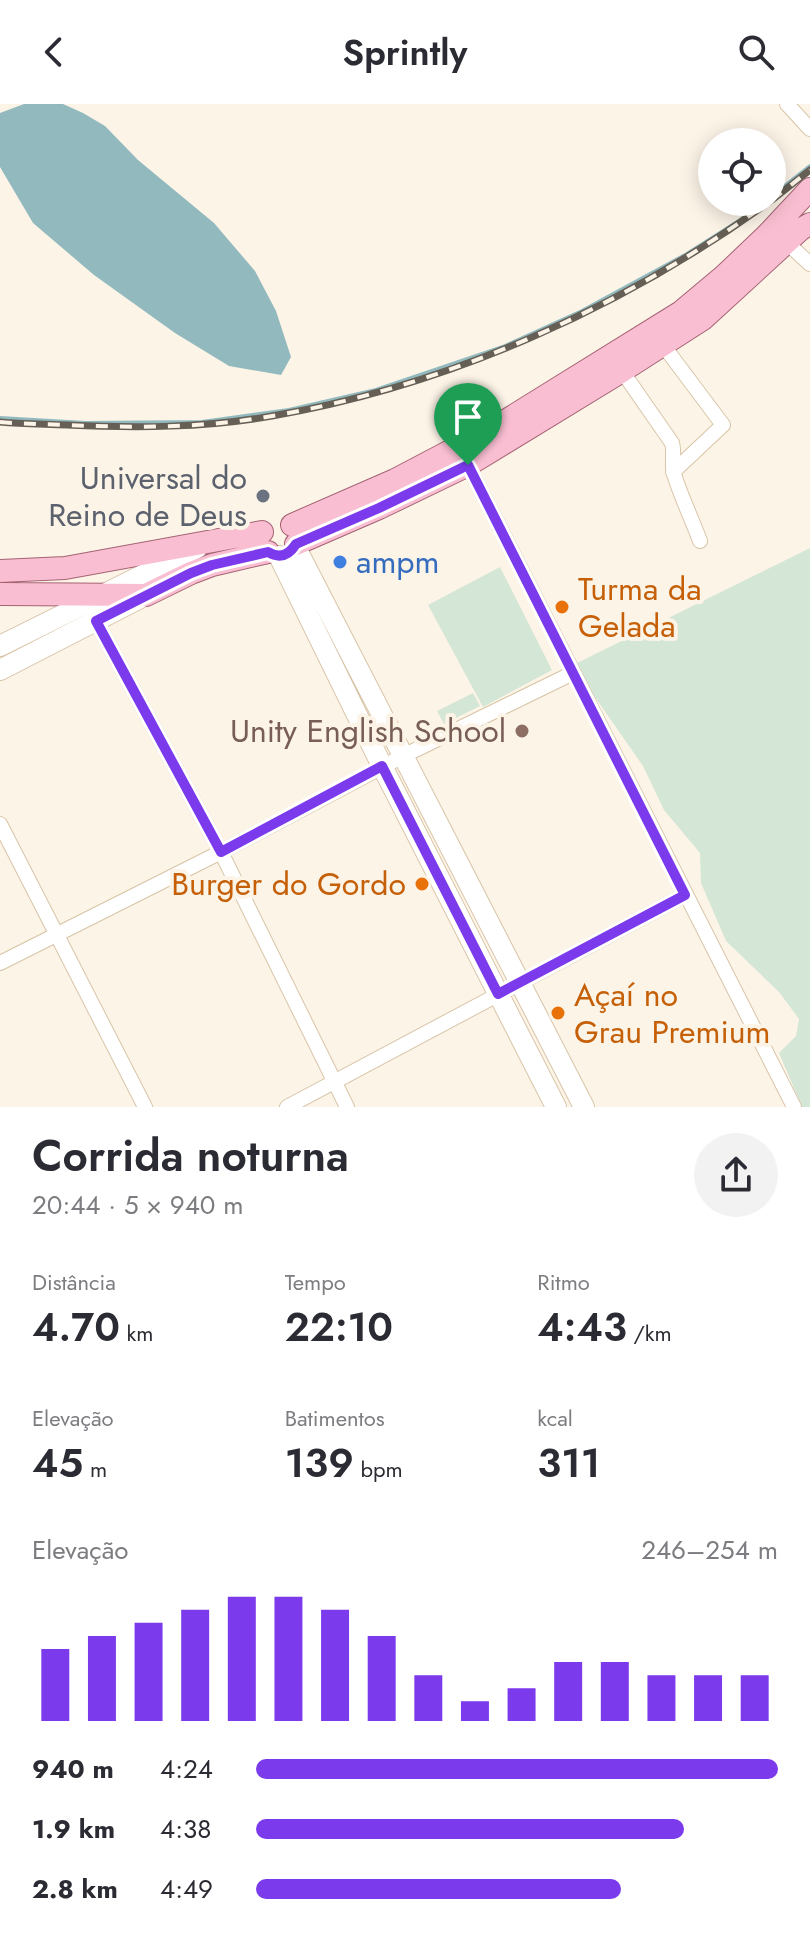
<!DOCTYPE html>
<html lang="pt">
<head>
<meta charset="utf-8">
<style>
  :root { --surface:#fff; --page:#f2f2f3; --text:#2b2b33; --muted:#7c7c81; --accent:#7c3aed }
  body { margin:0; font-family:Jost,sans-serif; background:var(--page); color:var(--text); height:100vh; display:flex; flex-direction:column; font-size:30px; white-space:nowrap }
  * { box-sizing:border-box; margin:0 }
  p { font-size:26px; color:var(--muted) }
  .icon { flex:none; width:44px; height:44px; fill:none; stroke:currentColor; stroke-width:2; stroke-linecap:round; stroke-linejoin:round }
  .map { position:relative; height:1003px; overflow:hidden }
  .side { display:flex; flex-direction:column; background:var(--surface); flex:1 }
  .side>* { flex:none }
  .buttons { position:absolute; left:698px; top:24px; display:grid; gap:16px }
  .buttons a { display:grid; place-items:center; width:88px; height:88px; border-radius:50%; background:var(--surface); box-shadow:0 4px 20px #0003; font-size:40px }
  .pin { position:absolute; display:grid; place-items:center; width:68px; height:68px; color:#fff; margin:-82px -34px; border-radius:50% 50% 50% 0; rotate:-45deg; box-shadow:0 0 8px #0007 }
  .pin .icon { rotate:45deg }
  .round { display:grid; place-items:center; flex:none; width:84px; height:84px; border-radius:42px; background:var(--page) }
  .head { display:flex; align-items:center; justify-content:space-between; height:136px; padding:0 32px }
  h1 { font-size:44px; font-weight:600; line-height:60px }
  .figures { display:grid; grid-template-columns:repeat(3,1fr); gap:12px; height:136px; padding:8px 32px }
  .figures div { display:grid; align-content:center }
  .figures b { font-size:40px; font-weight:600 }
  .figures small { font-size:22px; font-weight:400 }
  .figures p { font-size:22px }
  .chart { height:224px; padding:16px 32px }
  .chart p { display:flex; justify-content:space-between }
  .chart svg { width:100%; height:144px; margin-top:8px; stroke:var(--accent); stroke-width:6 }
  ul { padding:0 32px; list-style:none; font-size:26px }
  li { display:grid; grid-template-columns:128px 96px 1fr; align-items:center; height:60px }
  li i { height:20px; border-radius:10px; background:var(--accent) }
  header { display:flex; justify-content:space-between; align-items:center; height:104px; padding:0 32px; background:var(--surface); font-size:36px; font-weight:600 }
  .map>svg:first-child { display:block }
</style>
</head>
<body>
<header><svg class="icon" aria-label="back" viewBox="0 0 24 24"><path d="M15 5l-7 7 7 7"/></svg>Sprintly<svg class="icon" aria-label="search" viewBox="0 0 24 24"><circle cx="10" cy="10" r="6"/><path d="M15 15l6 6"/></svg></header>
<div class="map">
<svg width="810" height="1003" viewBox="0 0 810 1003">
  <rect width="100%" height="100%" fill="#fdf4e8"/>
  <path fill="#d4e6d5" d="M810 444V1003H802L779 949 796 932 799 915 779 888 726 837 701 779 700 749 664 706 643 662 590 586 575 560Z
    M500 463 552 566 483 603 428 501Z
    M473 589 480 602 444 620 437 607Z"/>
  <path fill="#92b9be" d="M24 0H63L83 9 105 22 138 56 214 119 255 167 276 207 291 253 281 271 229 262 175 229 94 171 33 119 0 63V9Z"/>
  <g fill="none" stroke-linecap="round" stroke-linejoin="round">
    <path stroke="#92b9be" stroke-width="4" d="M772 92 810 62
      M0 314 85 319 202 318 289 306 376 286 503 243 582 207 687 150 739 117 764 98"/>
    <g stroke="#d8c4a6" stroke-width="16">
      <path id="street" d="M787 0 810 25
        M786 138 810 160
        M663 241 723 321 673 368
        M622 267 672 339C675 349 671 359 674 370 681 393 692 415 700 437
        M468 361 794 1003
        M96 517 221 748 347 1003
        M0 720 145 1003
        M0 859 221 748 403 652 573 569
        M287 1003 685 791"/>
    </g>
    <g stroke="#d8c4a6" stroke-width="22">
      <path id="secondary" d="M295 442 584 1003
        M279 452 382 662 556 1003
        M0 542 197 444
        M0 566 146 491"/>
    </g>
    <g stroke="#a56374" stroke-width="24">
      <path id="primary" d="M292 421 395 376 494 324 681 208 724 172 767 131 810 85
        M296 440 379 404 468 361 622 267 703 215 801 125 810 120
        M0 467 65 464 262 428
        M0 490 146 491 191 469 212 461 268 448"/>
    </g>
    <use href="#street" stroke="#fff" stroke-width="14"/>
    <use href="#secondary" stroke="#fff" stroke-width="20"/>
    <use href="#primary" stroke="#f9bed1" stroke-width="22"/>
    <g stroke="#665f55" stroke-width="7">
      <path id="rail" d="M772 96 810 66
        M0 318C22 320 44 320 67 321 135 324 205 324 272 312 448 282 624 203 769 98"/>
    </g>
    <use href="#rail" stroke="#fdf4e8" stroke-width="4" stroke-dasharray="12" stroke-linecap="butt"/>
  </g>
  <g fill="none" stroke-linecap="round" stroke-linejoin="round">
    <g stroke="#fff" stroke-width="16">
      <path id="route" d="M468 361 685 791 498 890 382 662 221 748 96 517 191 469 212 461 268 448C280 455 289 451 296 440L379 404Z"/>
    </g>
    <use href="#route" stroke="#7c3aed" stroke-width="10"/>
  </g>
  <circle fill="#6b7280" stroke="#fdf4e8" stroke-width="3" cx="263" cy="392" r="8"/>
  <circle fill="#3f7fe0" stroke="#fdf4e8" stroke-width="3" cx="340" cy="458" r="8"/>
  <g fill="#e8710a" stroke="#fdf4e8" stroke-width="3">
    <circle cx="562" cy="503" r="8"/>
    <circle cx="422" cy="780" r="8"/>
    <circle cx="558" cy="909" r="8"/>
  </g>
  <circle fill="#8d6e63" stroke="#fdf4e8" stroke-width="3" cx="522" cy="627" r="8"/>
  <g text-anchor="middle" stroke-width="8" stroke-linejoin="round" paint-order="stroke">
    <g font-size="32" fill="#5b616d" stroke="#fdf4e8" text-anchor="end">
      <text x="247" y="385">Universal do<tspan x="247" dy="37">Reino de Deus</tspan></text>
    </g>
    <g font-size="32" fill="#366cbe" stroke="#fdf4e8" text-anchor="start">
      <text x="356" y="469">ampm</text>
    </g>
    <g font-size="32" fill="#c56008" stroke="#fdf4e8" text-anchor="start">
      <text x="578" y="496">Turma da<tspan x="578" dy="37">Gelada</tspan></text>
      <text x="406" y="791" text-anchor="end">Burger do Gordo</text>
      <text x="574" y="902">Açaí no<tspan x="574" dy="37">Grau Premium</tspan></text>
    </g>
    <g font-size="32" fill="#785e54" stroke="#fdf4e8" text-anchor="end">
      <text x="506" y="638">Unity English School</text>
    </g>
  </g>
</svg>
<div class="buttons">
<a><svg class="icon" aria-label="locate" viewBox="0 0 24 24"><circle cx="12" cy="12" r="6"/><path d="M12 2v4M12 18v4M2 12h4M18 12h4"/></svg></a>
</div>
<div class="pin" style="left:468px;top:361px;background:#1e9e55"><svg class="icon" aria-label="arrive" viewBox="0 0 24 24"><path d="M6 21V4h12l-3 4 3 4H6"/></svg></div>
</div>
<section class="side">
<div class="head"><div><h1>Corrida noturna</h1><p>20:44 · 5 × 940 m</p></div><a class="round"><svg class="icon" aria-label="share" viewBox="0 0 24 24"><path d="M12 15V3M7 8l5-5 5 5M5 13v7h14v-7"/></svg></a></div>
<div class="figures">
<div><p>Distância</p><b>4.70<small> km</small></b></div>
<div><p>Tempo</p><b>22:10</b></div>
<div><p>Ritmo</p><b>4:43<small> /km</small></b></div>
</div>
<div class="figures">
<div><p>Elevação</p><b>45<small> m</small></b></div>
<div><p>Batimentos</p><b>139<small> bpm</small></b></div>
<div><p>kcal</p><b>311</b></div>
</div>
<div class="chart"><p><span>Elevação</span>246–254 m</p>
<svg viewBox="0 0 160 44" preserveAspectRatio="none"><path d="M5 44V22M15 44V18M25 44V14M35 44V10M45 44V6M55 44V6M65 44V10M75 44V18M85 44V30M95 44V38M105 44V34M115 44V26M125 44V26M135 44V30M145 44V30M155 44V30"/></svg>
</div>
<ul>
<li><b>940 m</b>4:24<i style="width:100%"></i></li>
<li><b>1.9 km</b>4:38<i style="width:82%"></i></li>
<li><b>2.8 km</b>4:49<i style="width:70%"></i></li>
</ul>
</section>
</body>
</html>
